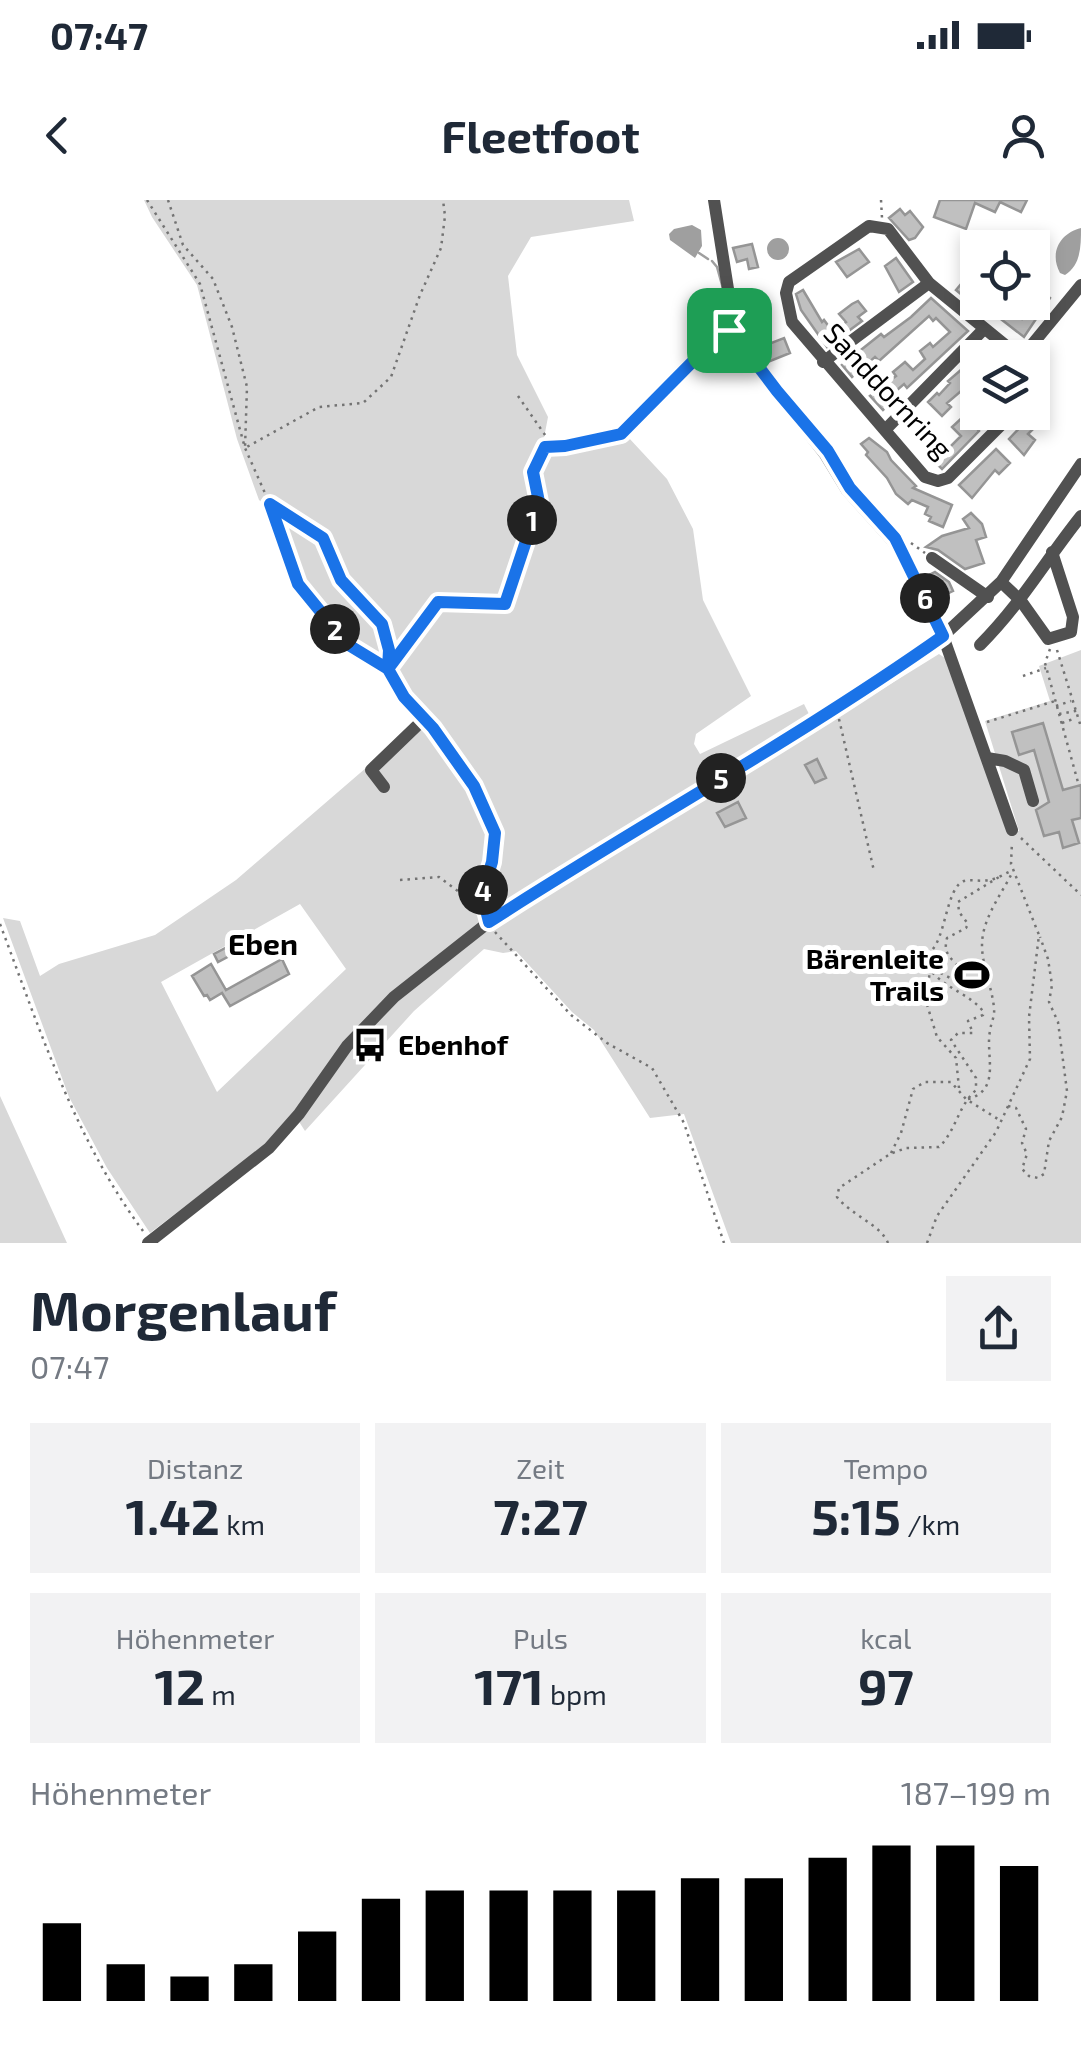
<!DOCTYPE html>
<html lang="de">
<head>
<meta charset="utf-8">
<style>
  :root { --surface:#fff; --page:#f2f2f3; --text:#1f2937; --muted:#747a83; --accent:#000 }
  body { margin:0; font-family:"Exo 2",sans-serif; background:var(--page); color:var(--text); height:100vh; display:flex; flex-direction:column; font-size:38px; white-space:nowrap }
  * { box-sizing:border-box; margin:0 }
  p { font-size:32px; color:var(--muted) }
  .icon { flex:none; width:55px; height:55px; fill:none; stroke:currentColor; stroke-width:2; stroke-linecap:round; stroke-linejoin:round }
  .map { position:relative; height:1043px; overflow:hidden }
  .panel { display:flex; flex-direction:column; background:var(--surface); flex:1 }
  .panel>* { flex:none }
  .buttons { position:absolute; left:960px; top:30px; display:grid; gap:20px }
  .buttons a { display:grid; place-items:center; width:90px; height:90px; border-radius:0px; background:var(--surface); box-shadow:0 5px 15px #0003; font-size:50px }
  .pin { position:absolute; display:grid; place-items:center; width:85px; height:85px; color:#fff; margin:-42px; border-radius:20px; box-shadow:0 5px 15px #0006 }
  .km { position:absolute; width:50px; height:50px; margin:-25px; border-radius:50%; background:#222; color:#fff; font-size:28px; line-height:50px; text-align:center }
  .round { display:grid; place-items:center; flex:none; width:105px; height:105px; border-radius:0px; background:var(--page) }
  .headline { display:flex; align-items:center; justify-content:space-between; height:170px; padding:0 30px }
  h1 { font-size:55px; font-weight:700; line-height:75px }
  .figures { display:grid; grid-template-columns:repeat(3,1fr); gap:15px; height:170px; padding:10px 30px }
  .figures div { display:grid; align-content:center; border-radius:0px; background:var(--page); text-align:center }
  .figures b { font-size:50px; font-weight:700 }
  .figures small { font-size:28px; font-weight:400 }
  .figures p { font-size:28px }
  .chart { height:280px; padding:20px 30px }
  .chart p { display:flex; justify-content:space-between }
  .chart svg { width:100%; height:180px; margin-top:10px; stroke:var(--accent); stroke-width:6 }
  .status { display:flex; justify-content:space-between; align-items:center; height:70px; padding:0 50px; background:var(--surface); direction:ltr }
  .status svg { height:28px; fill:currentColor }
  header { display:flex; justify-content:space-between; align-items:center; height:130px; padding:0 30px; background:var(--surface); font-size:45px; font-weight:700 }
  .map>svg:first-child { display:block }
</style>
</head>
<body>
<div class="status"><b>07:47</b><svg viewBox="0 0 49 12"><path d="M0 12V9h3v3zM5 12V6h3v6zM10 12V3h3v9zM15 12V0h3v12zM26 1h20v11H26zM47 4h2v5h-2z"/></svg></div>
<header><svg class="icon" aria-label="back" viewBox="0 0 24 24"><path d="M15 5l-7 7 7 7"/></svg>Fleetfoot<svg class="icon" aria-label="person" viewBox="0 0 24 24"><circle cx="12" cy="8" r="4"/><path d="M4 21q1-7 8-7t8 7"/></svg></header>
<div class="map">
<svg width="1081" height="1043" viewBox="0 0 1081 1043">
  <rect width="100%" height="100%" fill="#fff"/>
  <path fill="#d8d8d8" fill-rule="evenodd" d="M144 0H629L634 21 531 37 508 76 517 155 548 217 544 238 552 249H565L628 237 667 279 693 329 703 400 751 496 696 534 694 544 700 554 804 504 809 514 725 567 745 574 939 454 945 458 1007 631H1019L985 521 1050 501 1039 466 1081 450V1043H731L684 914 650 918 594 830 572 812 516 751 503 753 484 749 414 811 305 931 294 914 265 945 150 1033 107 968 69 897 3 718 20 721 40 776 59 764 155 735 236 680 425 517 302 380 287 336 269 308 259 300 237 239 197 85 152 17ZM682 599 670 620 615 652 606 644ZM300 704 346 769 217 892 161 782Z
    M0 896 67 1043H0Z"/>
  <path fill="#9f9f9f" d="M692 25 701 30 702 46 695 58 670 40 669 34 674 29Z
    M1081 28C1081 46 1081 65 1065 75L1060 73C1049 53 1060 33 1081 28Z
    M767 49a11 11 0 1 1 22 0a11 11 0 1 1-22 0Z"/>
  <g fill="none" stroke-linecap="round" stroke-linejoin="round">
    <path stroke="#9f9f9f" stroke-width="2.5" d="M699 53 708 59
      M712 61 717 67 732 121
      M758 176 821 257 843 293 888 343 907 377"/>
  </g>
  <path fill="#c0c0c0" stroke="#959595" stroke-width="2.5" d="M940 0H1027L1021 12 1000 2 995 12 975 3 966 29 934 17Z
    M900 9 905 15 910 11 923 27 915 38 909 40 889 18Z
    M752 44 758 67 749 69 747 59 737 62 733 48Z
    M859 49 869 62 847 77 836 62Z
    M896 58 913 82 899 92 885 66Z
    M978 75V108L956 90 966 78 970 82Z
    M1032 83 1050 98 1024 137 979 102H1002L1022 119 1034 104Z
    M803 90 822 122 824 120 833 132 846 122 839 114 852 104 858 101 866 111 858 117 862 121 827 147 801 110 796 94Z
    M931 98 968 131 907 188 904 184 890 196 894 200 883 210 870 196 896 176 893 172 905 162 913 170 925 159 920 151 930 143 933 147 950 132 936 118 933 121 929 116 879 161 875 157 852 177 842 165 881 134 884 137 911 117Z
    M784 138 790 153 768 162 761 147Z
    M969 163 978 172 972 178 974 180 947 203 951 207 942 216 928 202 937 193 939 195 950 183 948 181Z
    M965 215 979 231 942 269 930 257 941 246 946 251 961 236 952 227Z
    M1027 220 1035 227 1028 234 1035 240 1024 255 1009 239Z
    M869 238 887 252 891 260 916 286 913 288 952 305 943 327 929 321 931 317 925 314 928 307 912 300 908 304 896 294 887 278 866 255 868 252 861 244Z
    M996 249 1010 263 999 274 995 270 972 298 959 285Z
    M971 313 982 324 986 337 976 340 984 363 965 369 938 350 926 347 942 336 969 328 963 319Z
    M935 372 949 382 953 391 936 399 925 377Z
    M1043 523 1063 590 1081 585V618L1072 620 1079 643 1063 648 1059 632 1044 636 1036 610 1049 602 1034 550 1019 555 1012 532Z
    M817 559 826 578 815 583 805 565Z
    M738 602 746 618 725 627 717 613Z
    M231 745 235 753 218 762 214 754Z
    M282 759 289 774 230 806 222 793 210 800 207 795 204 796 192 776 211 764 226 790Z"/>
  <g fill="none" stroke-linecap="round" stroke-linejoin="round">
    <path stroke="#737373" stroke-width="2.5" stroke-dasharray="2.5 5" stroke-linecap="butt" d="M147 0 200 84 245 248 284 336 298 383 347 443 388 469 404 497 418 512
      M168 0 183 45 213 79 232 127 247 187 245 248 319 207 363 203 391 177 420 95 441 48 445 16 443 0
      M881 0 882 18
      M518 196 552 245 565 246 621 234 714 140 730 130
      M271 305 323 338 341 380 382 424 389 450 388 469 438 402 505 405C511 385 539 313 539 299 538 276 531 267 545 247L552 245
      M911 343 925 353
      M1050 449 1045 463 1079 586
      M1057 450 1081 527
      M1023 476 1046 468
      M1056 506 1071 501
      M1059 514 1081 510
      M839 519 874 671
      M987 522 1055 501
      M1062 523 1076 518
      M434 529C453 556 490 599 495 632 499 660 479 682 486 711
      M1021 638 1081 695
      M400 680 439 677 466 697 480 694
      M0 724C40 830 75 939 143 1031
      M495 732 571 815 607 843 652 868 684 923 724 1043
      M959 888 956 858 937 837 925 798 929 782 930 752C946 739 946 687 964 681 971 679 981 682 989 680 997 679 1004 674 1011 671
      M968 899C1002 890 985 855 990 831 991 822 995 817 994 808 992 787 982 766 982 745 982 719 1001 695 1012 673
      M1008 906 1016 908 1026 929 1022 943 1027 954 1022 969 1029 976 1038 978 1044 974 1049 941 1062 917 1067 891 1058 822 1049 802 1052 785 1048 759 1040 737
      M891 953 901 933 913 889 925 882H951L966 899 1001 921
      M888 1043C881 1025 851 1015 837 997L839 988 890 954 906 948 939 947C956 931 958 906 976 890V878L951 840 958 833H973L968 821 983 815V811C969 794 947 789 932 772L933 769 956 781 963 773C954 758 942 757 947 738L966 728 968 724 959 712 958 702 999 677
      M927 1043 937 1016 996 932 1030 859 1029 817 1039 735 1011 664 1012 642"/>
    <path stroke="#515151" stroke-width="12" d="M714 0 728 89 758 166 829 251 850 289 895 338 943 436 1012 630
      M823 162 929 83
      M1032 169 1037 182 1032 194
      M1014 212 948 278 938 281 925 277 792 122 786 93 789 82 869 26 888 29 929 83 1021 158 1081 85
      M885 230 983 130
      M932 358 988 397
      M1001 382 1021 401 1048 439 1071 432 1073 417 1052 352
      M980 445C1021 404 1045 361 1081 316
      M987 558 1005 561 1024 570 1033 601
      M384 587 371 570 424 519
      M148 1043 269 948 299 914 347 846 394 797 489 722 586 659 837 508 943 436 1001 382 1081 264"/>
  </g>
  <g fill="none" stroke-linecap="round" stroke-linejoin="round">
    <g stroke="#fff" stroke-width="20">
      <path id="route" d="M729 130 714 140 621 234 565 246 545 247 533 272 539 302 505 404 438 402 388 469 347 444 298 384 270 304 323 338 341 380 382 424 389 450 388 469 404 497 433 528 474 586 495 633 492 662 482 694 489 722C639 625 797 539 943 436L895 338 850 288 828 251 777 191 758 166 740 126 729 130"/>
    </g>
    <use href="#route" stroke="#1a73e8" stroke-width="12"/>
  </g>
  <defs>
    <g id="stadium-bare" transform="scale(2.7)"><path d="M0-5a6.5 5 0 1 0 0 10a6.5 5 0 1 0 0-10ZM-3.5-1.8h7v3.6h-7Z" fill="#000" stroke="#fff" stroke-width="2.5" paint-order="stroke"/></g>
    <g id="bus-bare" transform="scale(2.7)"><path d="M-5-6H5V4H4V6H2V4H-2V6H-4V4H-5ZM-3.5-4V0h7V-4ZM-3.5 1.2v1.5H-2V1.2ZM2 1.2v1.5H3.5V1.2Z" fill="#000" stroke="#fff" stroke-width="2.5" paint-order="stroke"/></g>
  </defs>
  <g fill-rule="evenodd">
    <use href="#stadium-bare" x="972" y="775"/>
    <use href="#bus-bare" x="370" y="845"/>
  </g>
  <g text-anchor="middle" stroke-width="10" stroke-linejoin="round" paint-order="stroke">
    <g font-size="28" fill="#000" stroke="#fff">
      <text transform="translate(888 191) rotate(47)" y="10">Sanddornring</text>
    </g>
    <g font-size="28" font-weight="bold" fill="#000" stroke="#fff" text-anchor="end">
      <text x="944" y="769">Bärenleite<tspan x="944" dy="32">Trails</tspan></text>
      <text x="398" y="855" text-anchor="start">Ebenhof</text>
    </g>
    <g font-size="30" font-weight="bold" fill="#000" stroke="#fff">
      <text x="263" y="755">Eben</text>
    </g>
  </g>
</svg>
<div class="buttons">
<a><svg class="icon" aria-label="locate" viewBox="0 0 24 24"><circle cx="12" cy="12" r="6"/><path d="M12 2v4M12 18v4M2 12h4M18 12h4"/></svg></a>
<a><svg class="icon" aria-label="layers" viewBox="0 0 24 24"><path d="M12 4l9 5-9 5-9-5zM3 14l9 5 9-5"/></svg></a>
</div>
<div class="pin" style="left:729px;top:130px;background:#1e9e55"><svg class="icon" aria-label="arrive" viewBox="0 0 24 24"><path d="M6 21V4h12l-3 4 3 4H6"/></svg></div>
<b class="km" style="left:532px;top:320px">1</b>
<b class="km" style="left:335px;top:429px">2</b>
<b class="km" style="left:483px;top:690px">4</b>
<b class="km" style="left:721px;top:578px">5</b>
<b class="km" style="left:925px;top:398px">6</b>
</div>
<section class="panel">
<div class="headline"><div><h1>Morgenlauf</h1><p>07:47</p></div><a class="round"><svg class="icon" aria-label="share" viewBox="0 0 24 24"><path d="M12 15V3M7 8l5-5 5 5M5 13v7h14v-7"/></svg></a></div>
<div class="figures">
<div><p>Distanz</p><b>1.42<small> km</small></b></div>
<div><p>Zeit</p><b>7:27</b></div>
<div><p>Tempo</p><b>5:15<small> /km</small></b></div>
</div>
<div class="figures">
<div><p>Höhenmeter</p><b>12<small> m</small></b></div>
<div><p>Puls</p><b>171<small> bpm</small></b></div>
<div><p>kcal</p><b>97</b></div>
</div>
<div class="chart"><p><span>Höhenmeter</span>187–199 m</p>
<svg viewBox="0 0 160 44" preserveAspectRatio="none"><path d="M5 44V25M15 44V35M25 44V38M35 44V35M45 44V27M55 44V19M65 44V17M75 44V17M85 44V17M95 44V17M105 44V14M115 44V14M125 44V9M135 44V6M145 44V6M155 44V11"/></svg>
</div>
</section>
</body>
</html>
